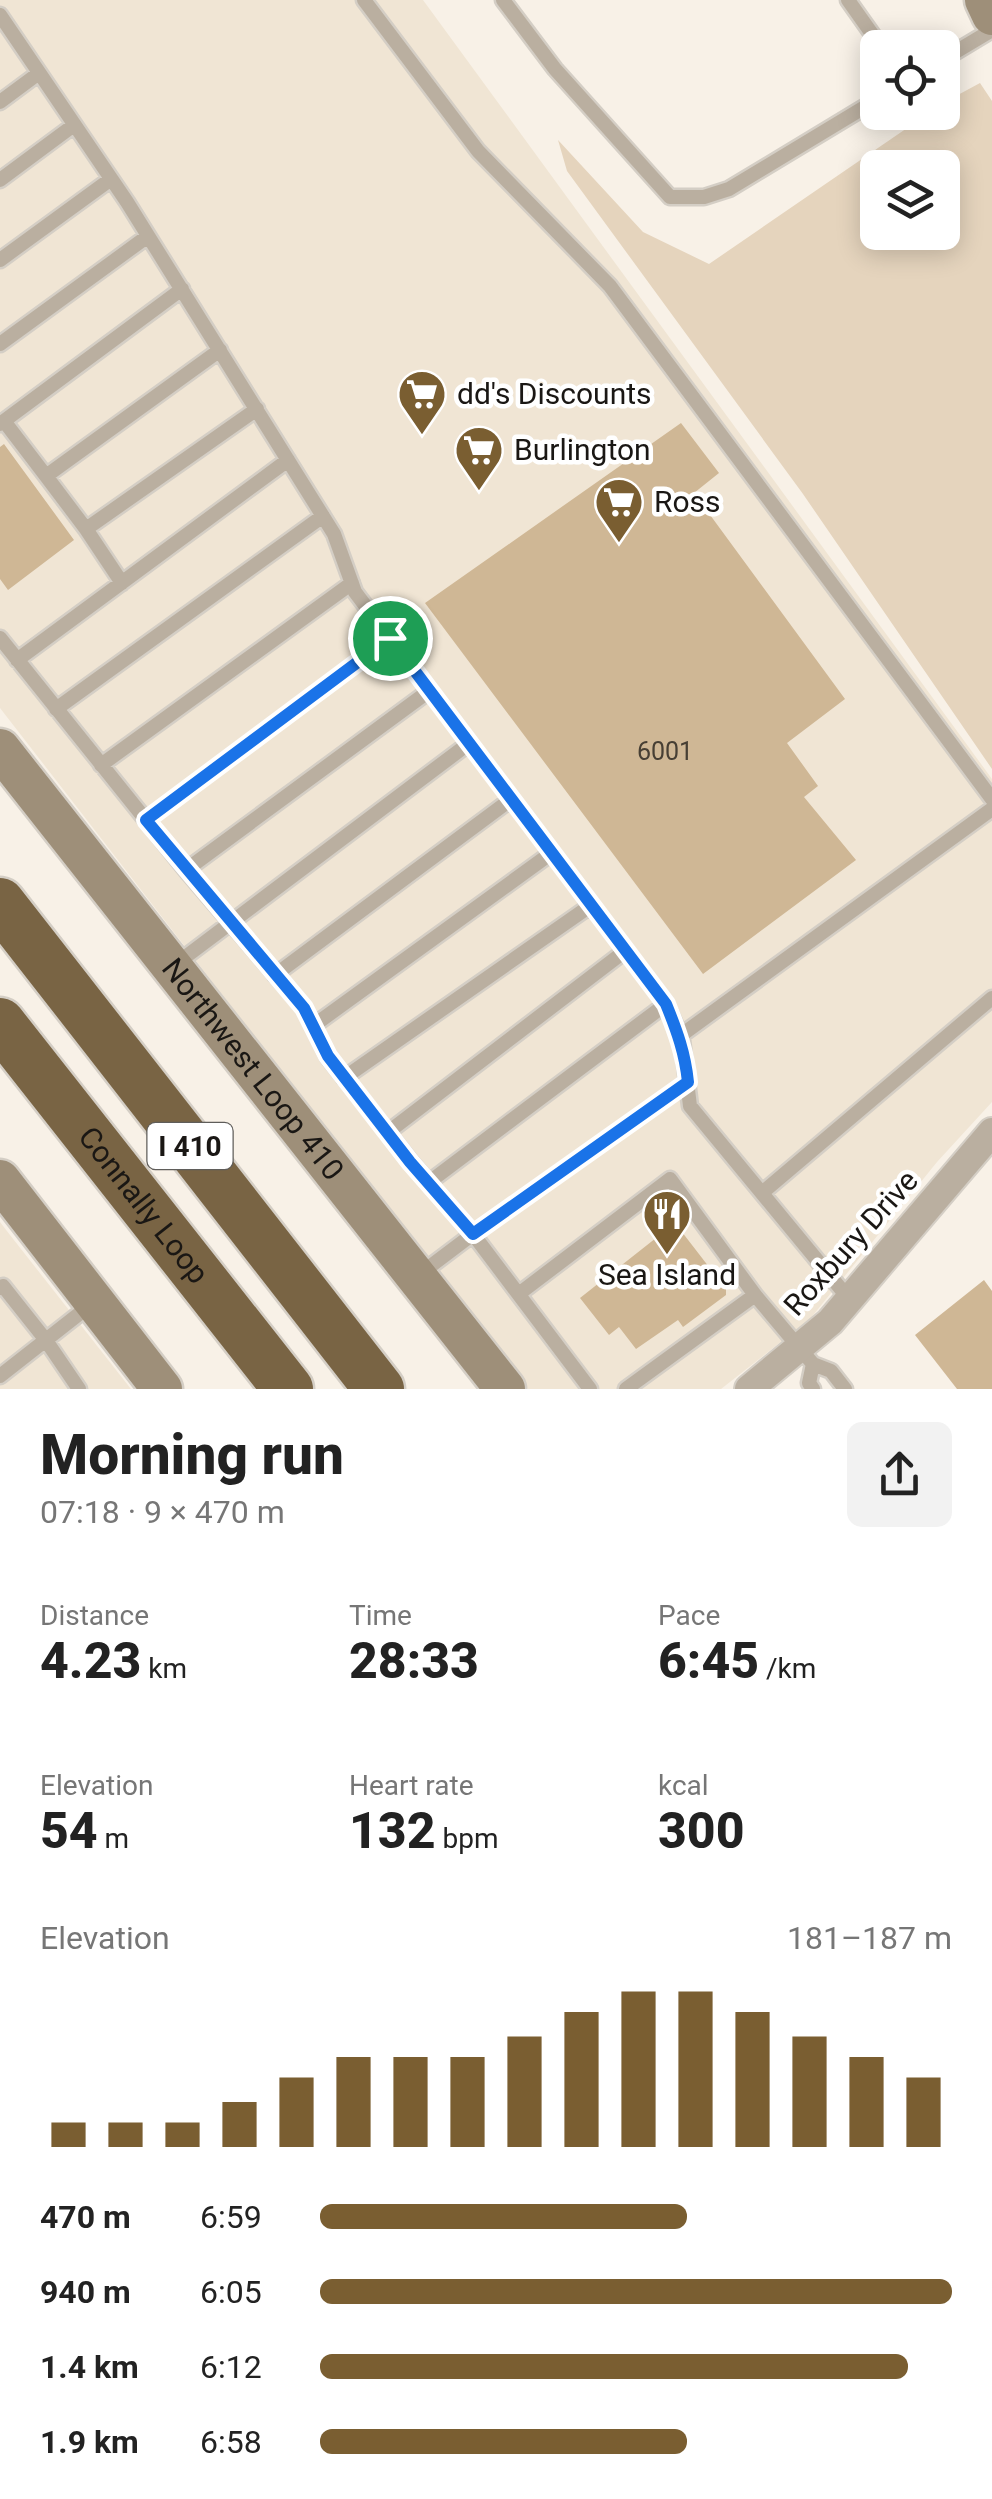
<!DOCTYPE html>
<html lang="en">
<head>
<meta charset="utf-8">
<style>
  :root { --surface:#fff; --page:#f2f2f2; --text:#222; --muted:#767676; --accent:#7a5e31 }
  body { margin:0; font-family:Roboto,sans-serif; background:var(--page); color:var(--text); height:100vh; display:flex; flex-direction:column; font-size:38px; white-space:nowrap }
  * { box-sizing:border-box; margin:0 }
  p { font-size:32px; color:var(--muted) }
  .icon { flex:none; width:55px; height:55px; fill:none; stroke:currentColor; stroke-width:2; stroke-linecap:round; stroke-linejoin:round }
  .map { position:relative; height:1389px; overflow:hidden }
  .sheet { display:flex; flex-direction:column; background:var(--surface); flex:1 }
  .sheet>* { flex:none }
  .fabs { position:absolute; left:860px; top:30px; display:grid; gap:20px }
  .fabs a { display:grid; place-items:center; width:100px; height:100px; border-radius:15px; background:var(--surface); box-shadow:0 5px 25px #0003; font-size:50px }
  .pin { position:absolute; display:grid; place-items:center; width:85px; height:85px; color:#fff; margin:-42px; border:5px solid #fff; border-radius:50%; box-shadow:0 2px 10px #0007 }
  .round { display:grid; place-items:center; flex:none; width:105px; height:105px; border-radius:15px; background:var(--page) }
  .overview { display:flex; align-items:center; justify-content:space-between; height:170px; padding:0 40px }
  h1 { font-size:55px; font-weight:800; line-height:75px }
  .stats { display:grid; grid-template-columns:repeat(3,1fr); gap:15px; height:170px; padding:10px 40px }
  .stats div { display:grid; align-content:center }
  .stats b { font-size:50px; font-weight:800 }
  .stats small { font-size:28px; font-weight:400 }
  .stats p { font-size:28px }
  .chart { height:280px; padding:20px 40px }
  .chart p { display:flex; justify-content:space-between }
  .chart svg { width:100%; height:180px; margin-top:10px; stroke:var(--accent); stroke-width:6 }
  ul { padding:0 40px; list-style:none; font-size:32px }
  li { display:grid; grid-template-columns:160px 120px 1fr; align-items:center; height:75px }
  li i { height:25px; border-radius:12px; background:var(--accent) }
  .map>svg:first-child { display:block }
</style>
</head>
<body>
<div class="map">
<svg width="992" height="1389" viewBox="0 0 992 1389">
  <rect width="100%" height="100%" fill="#f8f1e7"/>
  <path fill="#f0e5d4" d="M0 0H423L992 779V1102L937 1162 810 1319 721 1389H528L0 708Z
    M0 1222 10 1235 131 1389H0Z"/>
  <path fill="#e5d4bd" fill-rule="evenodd" d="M980 83 992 101V769L803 494 567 171 558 140 643 232 709 264 929 113 942 112 943 103ZM878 168H942V232H878Z"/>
  <path fill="#cfb795" d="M681 423 719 473 694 493 845 699 787 743 818 786 804 797 856 860 703 974 425 603Z
    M4 444 74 540 8 590 0 579V447Z
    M675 1223 726 1289V1295L683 1327 678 1320 636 1349 619 1327 609 1335 580 1298Z
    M984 1280 992 1291V1389H957L915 1335Z"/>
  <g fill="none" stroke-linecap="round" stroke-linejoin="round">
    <g stroke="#d4cec5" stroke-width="19">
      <path id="lane" d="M364 0 478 151 610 286 992 799
        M503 0 555 69 670 197H704L729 189 878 99
        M848 0 882 48
        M0 15 127 202 334 534 355 592 666 1004 682 1040 690 1106 850 1300
        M942 60 992 30
        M0 102 39 73
        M0 180 74 125
        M0 260 111 179
        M0 344 148 236
        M220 350 46 476 86 529 257 409
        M4 421 46 476
        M0 424 182 289
        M86 529 122 583
        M0 638 186 870 304 1008 328 1057 410 1161 473 1234 420 1274
        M17 660 288 460
        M56 709 323 516
        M101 765 352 583
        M146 820 390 638
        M186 870 429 691
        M176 964 468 744
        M275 975 510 800
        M313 1026 550 854
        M680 1036 992 809
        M344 1078 590 906
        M387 1133 625 951
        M428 1183 666 1004
        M762 1193 992 998
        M0 1288 3 1286 45 1339 79 1389
        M520 1293 670 1179 755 1295
        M813 1364 809 1383 813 1389
        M0 1376 93 1303
        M590 1389 473 1234 688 1082
        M626 1389 755 1295 813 1364 831 1371 845 1389"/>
    </g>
    <g stroke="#d4cec5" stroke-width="32">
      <path id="street" d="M749 1389 830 1322 992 1132"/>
    </g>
    <g stroke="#d4cec5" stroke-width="45">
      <g id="secondary">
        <path d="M985 0 992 15"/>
        <path id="s1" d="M0 749 505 1389"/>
        <path d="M0 1180 162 1389"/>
      </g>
    </g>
    <g stroke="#d4cec5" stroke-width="55">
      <g id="highway">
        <path d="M0 903 379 1389"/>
        <path id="s2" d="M0 1023 288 1389"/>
      </g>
    </g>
    <use href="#lane" stroke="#baafa0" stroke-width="14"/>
    <use href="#street" stroke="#baafa0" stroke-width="28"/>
    <use href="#secondary" stroke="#9e8f79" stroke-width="40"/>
    <use href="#highway" stroke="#796444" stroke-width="50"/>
  </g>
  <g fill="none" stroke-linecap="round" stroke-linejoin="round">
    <g stroke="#fff" stroke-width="20">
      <path id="route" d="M390 638 666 1004C677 1031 685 1053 688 1082L473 1234 410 1162 328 1056 304 1008 146 820Z"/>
    </g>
    <use href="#route" stroke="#1a73e8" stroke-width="12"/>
  </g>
  <defs>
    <g id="supermarket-pin" transform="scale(2.5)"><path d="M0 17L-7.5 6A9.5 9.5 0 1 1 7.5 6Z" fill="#7a5e31" stroke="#fff"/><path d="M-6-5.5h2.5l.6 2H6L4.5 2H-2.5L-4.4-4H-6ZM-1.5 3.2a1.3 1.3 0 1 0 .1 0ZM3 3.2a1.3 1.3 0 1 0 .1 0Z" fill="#fff"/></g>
    <g id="restaurant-pin" transform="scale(2.5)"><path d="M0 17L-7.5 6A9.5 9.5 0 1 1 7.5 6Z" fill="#7a5e31" stroke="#fff"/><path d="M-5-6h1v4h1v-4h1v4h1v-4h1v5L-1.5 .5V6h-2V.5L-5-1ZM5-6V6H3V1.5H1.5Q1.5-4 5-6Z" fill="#fff"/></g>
  </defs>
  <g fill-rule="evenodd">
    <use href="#supermarket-pin" x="422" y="394"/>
    <use href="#supermarket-pin" x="479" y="450"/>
    <use href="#supermarket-pin" x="619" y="502"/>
    <use href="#restaurant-pin" x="667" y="1214"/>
  </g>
  <g text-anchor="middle" stroke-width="9" stroke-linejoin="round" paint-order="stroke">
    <g font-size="25" fill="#473f34">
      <text x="665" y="760">6001</text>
    </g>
    <rect fill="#fff" stroke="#5f5d5a" stroke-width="2.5" x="147.5" y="1123" width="85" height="46" rx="8"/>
    <g font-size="28" font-weight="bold" fill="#1a1714">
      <text x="190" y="1156">I 410</text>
    </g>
    <g font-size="30" fill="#1a1714" stroke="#fff" text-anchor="start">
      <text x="457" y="404">dd's Discounts</text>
      <text x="514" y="460">Burlington</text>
      <text x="654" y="512">Ross</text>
      <text x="667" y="1285" text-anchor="middle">Sea Island</text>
    </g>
    <g font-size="30" fill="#1a1714" stroke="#fff">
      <text dy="10" stroke="none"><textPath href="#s1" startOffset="408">Northwest Loop 410</textPath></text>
      <text dy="10" stroke="none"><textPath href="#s2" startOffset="232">Connally Loop</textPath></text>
      <text transform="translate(851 1243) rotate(-48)" y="10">Roxbury Drive</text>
    </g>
  </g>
</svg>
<div class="fabs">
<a><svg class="icon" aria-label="locate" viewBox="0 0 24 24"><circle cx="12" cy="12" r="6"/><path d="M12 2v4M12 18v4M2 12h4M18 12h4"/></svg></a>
<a><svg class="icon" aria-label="layers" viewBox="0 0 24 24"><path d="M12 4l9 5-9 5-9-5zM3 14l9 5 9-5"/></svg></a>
</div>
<div class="pin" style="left:390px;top:638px;background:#1e9e55"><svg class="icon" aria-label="arrive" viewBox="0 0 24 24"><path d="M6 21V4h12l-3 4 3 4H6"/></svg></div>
</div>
<section class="sheet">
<div class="overview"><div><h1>Morning run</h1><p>07:18 · 9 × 470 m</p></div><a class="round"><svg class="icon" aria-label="share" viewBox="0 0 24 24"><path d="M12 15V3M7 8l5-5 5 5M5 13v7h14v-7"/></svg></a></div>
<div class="stats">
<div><p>Distance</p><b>4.23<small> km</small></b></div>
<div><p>Time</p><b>28:33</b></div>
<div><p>Pace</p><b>6:45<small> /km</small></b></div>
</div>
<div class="stats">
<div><p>Elevation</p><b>54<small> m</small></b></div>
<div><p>Heart rate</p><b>132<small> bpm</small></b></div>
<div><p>kcal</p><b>300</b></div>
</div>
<div class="chart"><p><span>Elevation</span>181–187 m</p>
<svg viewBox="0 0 160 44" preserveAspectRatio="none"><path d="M5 44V38M15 44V38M25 44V38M35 44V33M45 44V27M55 44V22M65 44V22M75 44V22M85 44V17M95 44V11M105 44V6M115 44V6M125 44V11M135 44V17M145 44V22M155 44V27"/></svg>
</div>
<ul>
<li><b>470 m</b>6:59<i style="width:58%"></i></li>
<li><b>940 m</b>6:05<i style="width:100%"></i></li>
<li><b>1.4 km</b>6:12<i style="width:93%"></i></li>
<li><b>1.9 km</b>6:58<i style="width:58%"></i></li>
</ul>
</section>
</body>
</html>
